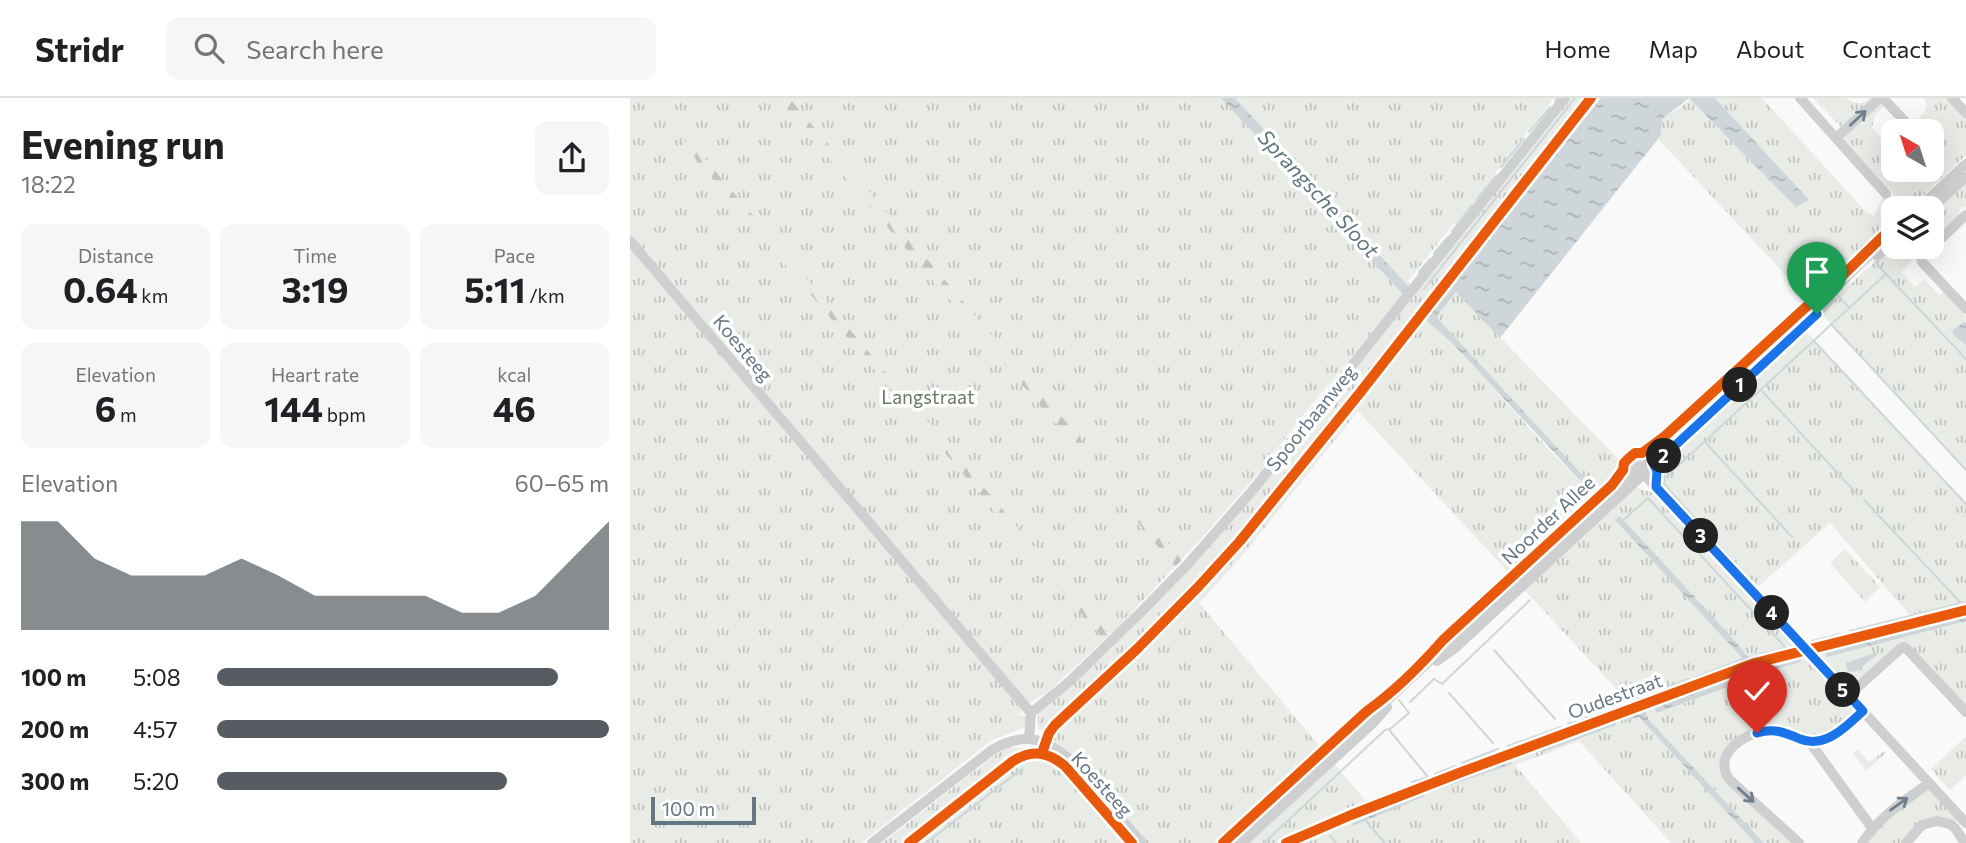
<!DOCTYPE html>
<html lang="en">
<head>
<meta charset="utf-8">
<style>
  :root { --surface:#fff; --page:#f6f6f6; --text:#202124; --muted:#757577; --line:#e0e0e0; --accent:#565c61 }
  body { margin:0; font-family:Commissioner,sans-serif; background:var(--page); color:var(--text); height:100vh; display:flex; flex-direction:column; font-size:26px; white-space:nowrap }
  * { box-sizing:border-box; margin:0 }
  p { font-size:23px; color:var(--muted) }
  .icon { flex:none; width:38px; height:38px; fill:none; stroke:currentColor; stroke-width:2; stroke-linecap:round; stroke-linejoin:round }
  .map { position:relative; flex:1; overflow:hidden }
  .side { display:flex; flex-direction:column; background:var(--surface); width:630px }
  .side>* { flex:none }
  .needle { width:46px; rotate:321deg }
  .buttons { position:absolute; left:1251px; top:21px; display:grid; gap:14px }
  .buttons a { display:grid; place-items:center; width:63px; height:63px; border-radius:14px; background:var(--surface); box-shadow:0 7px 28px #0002; font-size:35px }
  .scale { position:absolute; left:21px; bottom:18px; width:105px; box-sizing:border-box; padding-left:7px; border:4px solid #657683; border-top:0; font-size:19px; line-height:24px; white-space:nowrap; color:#657683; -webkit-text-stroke:5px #fff; paint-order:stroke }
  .pin { position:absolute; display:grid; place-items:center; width:60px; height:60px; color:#fff; margin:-72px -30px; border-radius:50% 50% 50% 0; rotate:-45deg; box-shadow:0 0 7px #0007 }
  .pin .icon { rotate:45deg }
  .km { position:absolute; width:35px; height:35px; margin:-18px; border-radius:50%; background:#222; color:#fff; font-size:19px; line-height:35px; text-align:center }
  .round { display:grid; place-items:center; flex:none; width:74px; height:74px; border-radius:14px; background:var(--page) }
  .overview { display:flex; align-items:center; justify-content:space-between; height:119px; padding:0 21px }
  h1 { font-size:38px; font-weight:700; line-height:52px }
  .metrics { display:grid; grid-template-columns:repeat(3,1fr); gap:10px; height:119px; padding:7px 21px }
  .metrics div { display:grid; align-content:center; border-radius:14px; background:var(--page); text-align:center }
  .metrics b { font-size:35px; font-weight:700 }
  .metrics small { font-size:19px; font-weight:400 }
  .metrics p { font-size:19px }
  .chart { height:196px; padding:14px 21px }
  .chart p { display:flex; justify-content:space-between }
  .chart svg { width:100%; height:126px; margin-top:7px; fill:var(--accent); opacity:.7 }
  ul { padding:0 21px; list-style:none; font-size:23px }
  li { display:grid; grid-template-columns:112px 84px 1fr; align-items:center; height:52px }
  li i { height:18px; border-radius:9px; background:var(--accent) }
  header { display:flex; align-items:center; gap:42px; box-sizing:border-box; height:98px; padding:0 35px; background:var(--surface); border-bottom:2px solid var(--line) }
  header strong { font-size:33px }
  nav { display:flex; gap:38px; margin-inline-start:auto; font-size:24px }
  .search { width:490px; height:63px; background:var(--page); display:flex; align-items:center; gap:18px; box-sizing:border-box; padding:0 24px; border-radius:14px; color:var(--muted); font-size:26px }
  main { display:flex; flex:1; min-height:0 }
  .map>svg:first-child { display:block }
</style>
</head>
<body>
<header>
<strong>Stridr</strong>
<div class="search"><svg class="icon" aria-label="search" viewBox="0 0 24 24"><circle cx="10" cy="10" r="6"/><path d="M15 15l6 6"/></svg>Search here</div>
<nav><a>Home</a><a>Map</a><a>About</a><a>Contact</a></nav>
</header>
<main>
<section class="side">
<div class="overview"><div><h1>Evening run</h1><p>18:22</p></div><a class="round"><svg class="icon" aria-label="share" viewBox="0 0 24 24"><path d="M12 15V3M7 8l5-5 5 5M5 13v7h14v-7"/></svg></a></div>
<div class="metrics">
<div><p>Distance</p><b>0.64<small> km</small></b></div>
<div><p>Time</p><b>3:19</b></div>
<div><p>Pace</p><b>5:11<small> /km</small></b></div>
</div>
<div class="metrics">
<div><p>Elevation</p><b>6<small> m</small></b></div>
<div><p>Heart rate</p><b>144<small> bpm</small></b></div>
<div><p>kcal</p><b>46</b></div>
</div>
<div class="chart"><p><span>Elevation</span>60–65 m</p>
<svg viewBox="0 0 160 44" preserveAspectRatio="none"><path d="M0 44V6L10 6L20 19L30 25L40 25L50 25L60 19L70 25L80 32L90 32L100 32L110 32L120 38L130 38L140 32L150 19L160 6V44z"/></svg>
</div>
<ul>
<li><b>100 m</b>5:08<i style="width:87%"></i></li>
<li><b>200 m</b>4:57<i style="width:100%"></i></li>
<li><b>300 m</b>5:20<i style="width:74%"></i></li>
</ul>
</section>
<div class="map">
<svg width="1336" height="745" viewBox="0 0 1336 745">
  <defs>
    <pattern id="grass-tufts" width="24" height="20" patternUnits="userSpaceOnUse" patternTransform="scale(1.75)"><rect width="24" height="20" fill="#e8ebe6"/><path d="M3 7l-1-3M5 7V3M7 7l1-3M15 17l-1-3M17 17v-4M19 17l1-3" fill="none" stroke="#c0c3c0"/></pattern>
    <pattern id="forest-firs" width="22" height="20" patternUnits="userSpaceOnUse" patternTransform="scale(1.75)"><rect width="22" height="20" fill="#e8ebe6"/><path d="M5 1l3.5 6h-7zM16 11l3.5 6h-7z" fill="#c0c3c0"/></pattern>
    <pattern id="water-ripples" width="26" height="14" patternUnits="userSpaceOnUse" patternTransform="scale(1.75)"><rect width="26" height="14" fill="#ced6d9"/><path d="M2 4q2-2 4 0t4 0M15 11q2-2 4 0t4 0" fill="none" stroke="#abb2b5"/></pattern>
  </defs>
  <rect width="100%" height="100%" fill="#f9f9f9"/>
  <path fill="url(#grass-tufts)" fill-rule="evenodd" d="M0 0H924L855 88 858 92 829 130 824 125 778 183 781 187 673 317 632 371 577 434 489 528 418 594 399 605 388 617 398 618 396 629 362 642 231 745H0Z
    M938 0H956L809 188 637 403 575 476 538 516 505 549 431 616 418 636 408 631V611L463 566 698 303 764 223Z
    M962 0H971L805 210 797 224 802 226 821 244 923 356 959 392 962 387 808 221 807 218 826 194 993 366 991 371 981 386 881 477 728 313 612 458 569 505 692 651 590 745H517L436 652 420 640 423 633 509 553 605 451 699 336Z
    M1060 0 1179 102 1085 0H1132L1237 115 1244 118 1253 100H1260L1264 96 1213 43 1215 36 1253 3 1256 7 1245 17 1242 30 1248 37 1256 42 1263 40 1264 72H1302V33H1276L1294 15 1297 6 1293 0H1317L1336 19V57L1280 110H1264L1263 126 1227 162 1180 203 1028 41 1031 36 1032 21 1057 4Z
    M1183 0C1193 0 1204 0 1213 0 1225 2 1227 11 1240 0H1247L1213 31Z
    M1336 82V109L1331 110 1327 119 1328 120 1302 144V113Z
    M1265 149H1297L1293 152 1292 151 1284 153 1280 161 1282 163 1271 174 1285 189 1294 181 1309 197 1313 194 1336 219 1331 244 1336 247V371L1191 215 1235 172Z
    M1174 231 1336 406V505L1280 517 1200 425 1129 488 1122 486 1029 387 1030 372 1028 366Z
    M1003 389 1021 394 1163 547 1162 553 1118 564 1001 607 892 489ZM990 418 1112 551 1120 561 1119 564 1115 563Z
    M1215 451 1250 489 1235 504 1200 465Z
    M1336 514V609L1278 547 1224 588H1218L1186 553Z
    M1169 557 1177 560 1226 611V614L1211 629 1189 640 1125 633 1091 668 1166 745H1134L1019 622 1017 615 999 622 1009 619 1125 745H1041L949 643 885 667 951 745H664C769 700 875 660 982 620 1044 598 1105 572 1169 557ZM1171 561V564L1141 572 1134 576 1028 615 1024 610 1096 582 1138 569Z
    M1336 638V677L1320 692 1301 671Z
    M379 649 416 651 393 653 377 662 270 745H252L369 654Z
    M1228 651 1239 664 1254 653 1256 655 1236 673 1223 655Z
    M408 656 427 664 436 672 499 745H281L388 662Z
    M703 664 739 707 651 745H615Z
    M1299 691 1327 721 1326 724H1322L1318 721 1311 720 1274 745H1235L1247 729 1291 694Z"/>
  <path fill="url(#forest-firs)" d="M147 0H159L426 312 552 462 545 469 419 318Z
    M58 41 479 537 474 542 53 46Z"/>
  <path fill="#e8ebe6" d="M423 675 456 717 449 723 416 681Z"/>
  <path fill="url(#water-ripples)" d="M591 0H605L779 189 773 196Z
    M971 0H1085L1179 102 1166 109 1059 0 1032 21 1031 36 1028 41 870 240 826 194 807 218 808 221 962 387 959 392 821 244 796 222 798 218Z
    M1334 224 1336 225V247L1324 238 1322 233Z
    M990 418 1106 544 1120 561 1115 563 985 422Z
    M1336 518V523L1197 559 1195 553Z
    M1247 554 1248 556 1226 573 1220 574 1217 572 1216 565Z
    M1171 561V564L1141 572 1134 576 1027 615 1024 610 1097 582Z
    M1015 612 1019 622 1134 745H1125L1009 619 994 624 993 621Z
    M985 624 986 627 913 654 912 651Z
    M881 662 882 666 803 693V691Z
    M775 687 653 741V739L667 732Z
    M794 695 795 698 732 724 723 728 722 726 761 707Z"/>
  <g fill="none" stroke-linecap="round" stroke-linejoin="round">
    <path stroke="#ced6d9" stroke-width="2" d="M925 4 927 0
      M899 34 920 9
      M871 69 894 41
      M847 101 866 77
      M822 133 842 107
      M804 155 818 139
      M1245 164 1255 175
      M789 174 800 161
      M794 191 945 0
      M1208 198 1219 209
      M1201 226 1336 372
      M1184 243 1336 406
      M1131 292 1226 395
      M1075 344 1162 439
      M1234 402 1331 505
      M992 423 1018 400 1156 550 1127 557
      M1122 484 1034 386 1035 380 1256 176 1336 261
      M1220 533 1335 504
      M1182 543 1210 536
      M864 552 925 621
      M1066 579 1116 560 1117 562
      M819 595 863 645
      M1006 601 1059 581
      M769 602 779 615 760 631V633L798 679 782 684
      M780 604 804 581 812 586 900 502
      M938 626 991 607
      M878 648 931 629
      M832 665 868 651
      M805 676 825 668
      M735 722 755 745
      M700 738 706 745
      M296 745 393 670
      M634 745 755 632 760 631"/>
    <path stroke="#cecfd0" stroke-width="10" d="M1170 0 1256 96
      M1253 0 1280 29
      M1322 0 1336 15
      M1206 40 1250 0
      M1289 110 1336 66
      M1302 110 1336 79
      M0 143 401 615 399 641
      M1302 149 1291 160 1292 164 1336 211
      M1302 149 1336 117
      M1247 158 1264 145
      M999 360 1336 725
      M807 563 825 550 1187 216 1200 201
      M1219 597 1270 551 1274 549 1277 551 1336 614
      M401 615 440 583 512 513 558 466 622 393 935 0
      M1179 643 1242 730
      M242 745 362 652C391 635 413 638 438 660L512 745
      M599 745 737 618 751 608 1181 210 1194 200 1264 134
      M612 745 744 624 757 609
      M1169 745 1100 682C1079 654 1122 630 1147 632 1162 634 1173 645 1189 643 1207 640 1220 625 1233 613
      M1232 745C1253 715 1271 706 1299 685
      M1276 745 1292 727 1307 723 1320 726 1325 730 1335 745"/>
    <g stroke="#fff" stroke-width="15">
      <path id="cycleway" d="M412 655 419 635 425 627 507 551 569 488 610 443 729 296 961 0
        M279 745 383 663C403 651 418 654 435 668L502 745
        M593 745 737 613C765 593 791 567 813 542L982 387 993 372 994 365 999 360 1005 355H1012L1035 338 1176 209C1208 185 1234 155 1264 128
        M656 745 721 717 829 675 1125 565 1336 512"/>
    </g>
    <use href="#cycleway" stroke="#e8590c" stroke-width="10"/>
  </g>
  <defs><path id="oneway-shaft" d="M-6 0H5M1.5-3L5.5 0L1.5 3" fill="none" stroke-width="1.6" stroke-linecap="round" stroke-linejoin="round" transform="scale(1.75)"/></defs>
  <g stroke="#707f8b">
    <use href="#oneway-shaft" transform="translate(1228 20) rotate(-43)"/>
    <use href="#oneway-shaft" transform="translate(1116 697) rotate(42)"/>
    <use href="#oneway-shaft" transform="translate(1269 706) rotate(-36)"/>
  </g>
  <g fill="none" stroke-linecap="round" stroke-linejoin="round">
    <g stroke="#fff" stroke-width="14">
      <path id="route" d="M1127 635C1144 630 1154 634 1170 641 1195 651 1216 629 1233 613L1026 389 1027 373 1024 367 1187 216"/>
    </g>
    <use href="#route" stroke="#1a73e8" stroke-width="9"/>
  </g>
  <g text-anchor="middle" stroke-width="7" stroke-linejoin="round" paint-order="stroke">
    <g font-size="19" fill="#657683" stroke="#fff">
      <text transform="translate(113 250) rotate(50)" y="7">Koesteeg</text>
      <text transform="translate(681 320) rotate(-51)" y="7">Spoorbaanweg</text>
      <text transform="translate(918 422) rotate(-43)" y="7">Noorder Allee</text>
      <text transform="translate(985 598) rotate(-20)" y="7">Oudestraat</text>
      <text transform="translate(472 686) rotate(48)" y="7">Koesteeg</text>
    </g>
    <g font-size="19" fill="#687a64" stroke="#fff">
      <text x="298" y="306">Langstraat</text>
    </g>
    <g font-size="21" font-style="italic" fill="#60757c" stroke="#fff">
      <text transform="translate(688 96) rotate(47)" y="7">Sprangsche Sloot</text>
    </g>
  </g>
</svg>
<div class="buttons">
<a><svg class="needle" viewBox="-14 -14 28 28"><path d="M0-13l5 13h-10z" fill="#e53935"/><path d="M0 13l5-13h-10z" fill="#757577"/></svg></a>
<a><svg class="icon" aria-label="layers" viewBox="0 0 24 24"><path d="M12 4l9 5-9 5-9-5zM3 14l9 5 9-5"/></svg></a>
</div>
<div class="scale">100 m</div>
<div class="pin" style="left:1187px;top:216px;background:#1e9e55"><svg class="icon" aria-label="arrive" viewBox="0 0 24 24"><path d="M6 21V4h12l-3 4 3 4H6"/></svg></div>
<div class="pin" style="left:1127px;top:635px;background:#d93025"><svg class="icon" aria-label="check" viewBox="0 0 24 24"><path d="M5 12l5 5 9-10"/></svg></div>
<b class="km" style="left:1110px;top:287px">1</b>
<b class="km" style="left:1034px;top:358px">2</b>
<b class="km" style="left:1071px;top:438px">3</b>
<b class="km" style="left:1142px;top:515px">4</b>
<b class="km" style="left:1213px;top:592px">5</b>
</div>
</main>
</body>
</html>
